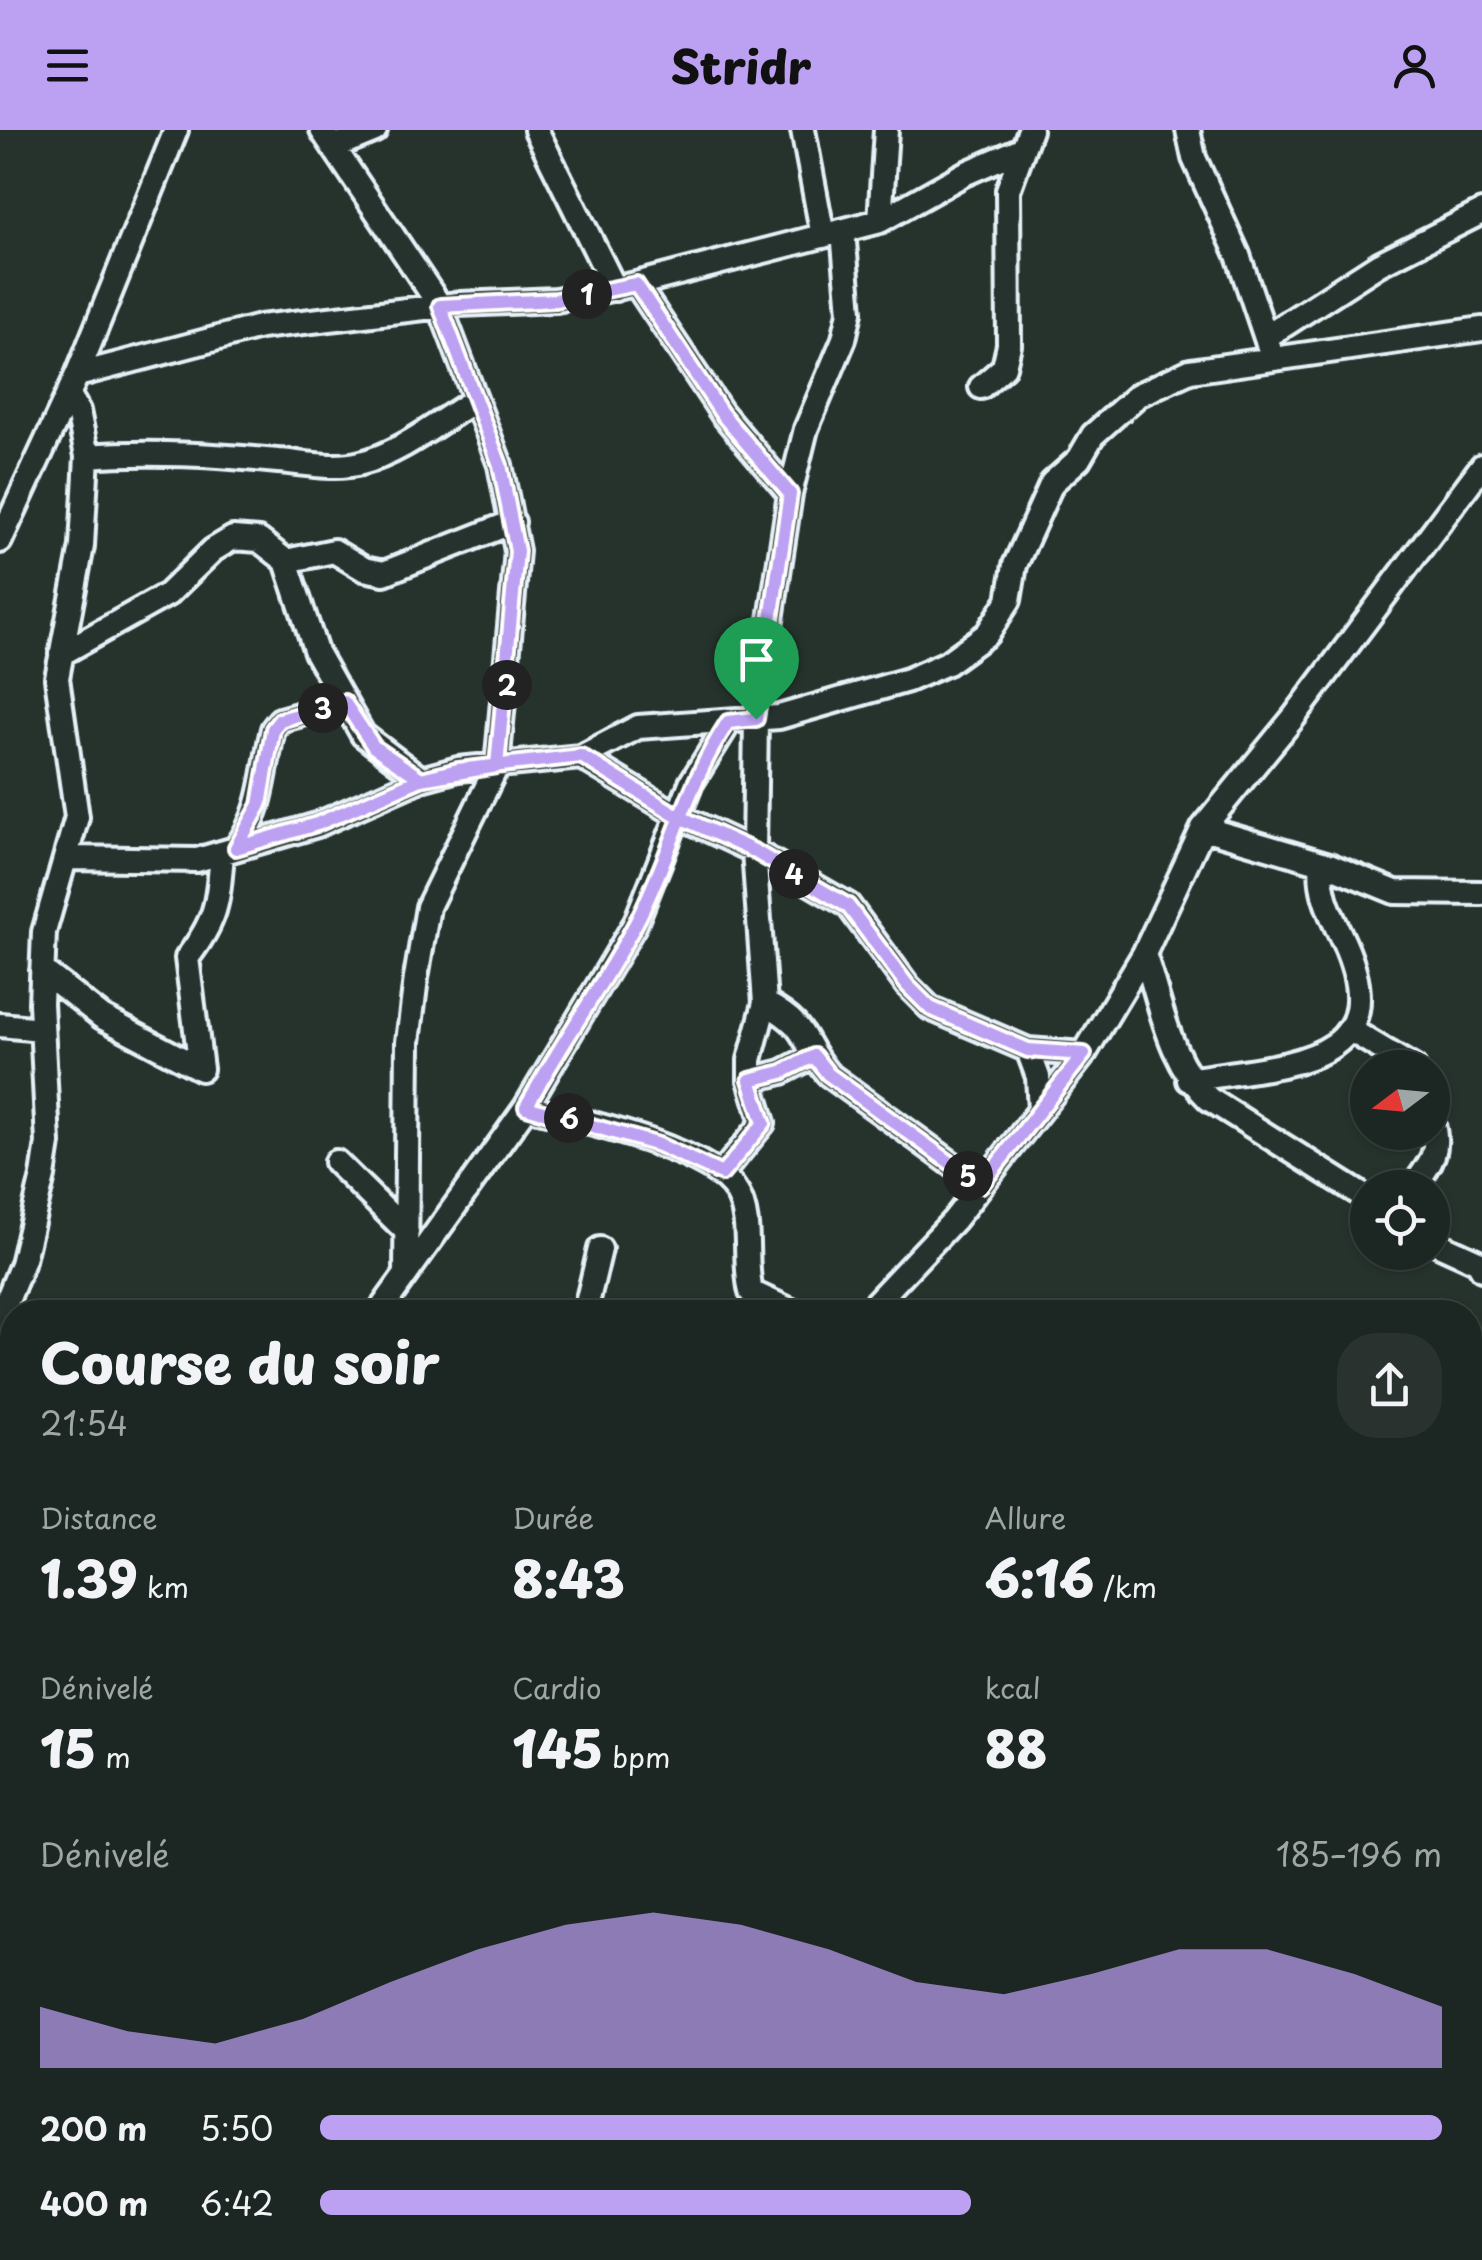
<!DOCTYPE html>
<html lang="fr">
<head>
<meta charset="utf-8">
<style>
  :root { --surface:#1c2622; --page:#29322f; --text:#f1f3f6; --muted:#a0a5a5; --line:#3a4340; --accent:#bca0f2 }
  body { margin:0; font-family:"Playpen Sans",sans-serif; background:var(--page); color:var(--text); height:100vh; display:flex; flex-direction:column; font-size:38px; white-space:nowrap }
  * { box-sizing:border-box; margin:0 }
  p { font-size:32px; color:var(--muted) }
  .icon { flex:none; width:55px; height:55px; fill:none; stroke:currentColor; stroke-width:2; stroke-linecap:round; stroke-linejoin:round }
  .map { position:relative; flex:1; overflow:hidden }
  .drawer { position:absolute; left:0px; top:1170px; width:1482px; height:960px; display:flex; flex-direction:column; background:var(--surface); border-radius:40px 40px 0 0; box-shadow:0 2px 8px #0004,0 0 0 2px var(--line) }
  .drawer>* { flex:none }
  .needle { width:65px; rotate:254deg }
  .tools { position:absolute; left:1350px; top:920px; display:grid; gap:20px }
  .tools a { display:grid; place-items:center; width:100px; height:100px; border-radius:50%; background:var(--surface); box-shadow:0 2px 8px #0004,0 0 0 2px var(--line); font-size:50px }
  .pin { position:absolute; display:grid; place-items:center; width:85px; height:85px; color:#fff; margin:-102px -42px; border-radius:50% 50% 50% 0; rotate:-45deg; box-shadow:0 0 10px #0007 }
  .pin .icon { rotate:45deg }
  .km { position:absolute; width:50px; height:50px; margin:-25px; border-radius:50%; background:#222; color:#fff; font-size:28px; line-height:50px; text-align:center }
  .round { display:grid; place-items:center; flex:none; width:105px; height:105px; border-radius:40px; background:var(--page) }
  .overview { display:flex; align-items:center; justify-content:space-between; height:170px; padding:0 40px }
  h1 { font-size:55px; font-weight:800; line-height:75px }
  .figures { display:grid; grid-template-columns:repeat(3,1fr); gap:15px; height:170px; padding:10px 40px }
  .figures div { display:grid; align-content:center }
  .figures b { font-size:50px; font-weight:800 }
  .figures small { font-size:28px; font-weight:400 }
  .figures p { font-size:28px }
  .chart { height:280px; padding:20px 40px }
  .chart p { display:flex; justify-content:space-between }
  .chart svg { width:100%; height:180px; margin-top:10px; fill:var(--accent); opacity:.7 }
  ul { padding:0 40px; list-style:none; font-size:32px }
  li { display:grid; grid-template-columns:160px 120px 1fr; align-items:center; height:75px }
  li i { height:25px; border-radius:12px; background:var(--accent) }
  header { display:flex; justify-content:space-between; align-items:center; height:130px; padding:0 40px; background:var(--accent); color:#111; font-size:45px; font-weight:800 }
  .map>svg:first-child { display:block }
</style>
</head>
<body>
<header><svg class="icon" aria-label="menu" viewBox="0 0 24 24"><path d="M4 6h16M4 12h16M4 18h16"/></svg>Stridr<svg class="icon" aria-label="person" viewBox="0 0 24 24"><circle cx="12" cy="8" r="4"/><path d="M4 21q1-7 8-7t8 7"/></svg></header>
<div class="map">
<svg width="1482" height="2130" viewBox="0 0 1482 2130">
  <rect width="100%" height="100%" fill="#26332d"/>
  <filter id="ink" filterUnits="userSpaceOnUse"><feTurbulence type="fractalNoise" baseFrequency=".01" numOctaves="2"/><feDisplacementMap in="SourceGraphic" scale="20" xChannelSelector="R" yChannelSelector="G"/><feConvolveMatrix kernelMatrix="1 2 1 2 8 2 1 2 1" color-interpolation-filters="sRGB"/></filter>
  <g filter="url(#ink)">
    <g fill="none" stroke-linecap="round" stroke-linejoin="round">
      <g stroke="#e8f1f8" stroke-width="30">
        <path id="minor" d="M322 0 440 176 500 335 517 421 497 636 428 777 416 848 408 912 406 1143
          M536 0 615 159
          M803 0 823 106
          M1188 0 1194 28 1238 125 1269 217
          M336 16 375 0
          M880 91 886 0
          M636 154 722 283 790 364
          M1266 207 1379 134 1482 82
          M77 245 260 197 459 174 556 170 636 154 880 91 964 44 1019 20
          M981 257 1004 237 1009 215 1008 60 1030 0
          M87 326C152 321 214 325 278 331 306 333 333 340 361 333 401 323 440 291 475 270
          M0 411 77 245 176 0
          M286 431 334 421 364 439 384 443 513 392
          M61 524 168 464 213 420 233 408 259 410 286 431 316 522 363 605 421 649
          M581 627 679 686 754 721 848 775 907 855 930 878 1028 920 1084 924
          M1203 698 1329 735 1395 762 1482 763
          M236 718C264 682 263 641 273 599L280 590 344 572
          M68 728 197 730 317 695 421 649 458 639 581 627 638 597 779 587 908 550 947 533 987 504 1009 470 1015 435 1052 353 1079 329 1093 305 1138 265 1190 241 1482 199
          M1144 824C1162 876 1168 930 1209 969L1368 1069
          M42 840 102 887 201 939 187 828C218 788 218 771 222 723
          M765 873C811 898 799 909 828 944L981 1055
          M0 895 41 899
          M1352 901 1414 938
          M1028 920 1038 947 1040 980
          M750 950 782 942 813 926
          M1189 950C1277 934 1400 939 1344 813 1332 786 1318 763 1322 733
          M526 977C574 989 714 1019 737 1063 753 1091 743 1131 751 1162L794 1182
          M336 1032 407 1102
          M722 1043 763 993 750 950V930L765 873 754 721 756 589 790 364 806 299 844 209 850 182 843 101
          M1412 1058C1431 1033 1441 1022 1432 991
          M1432 1111 1478 1132 1482 1139
          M379 1182 526 977 635 794 691 653 729 592
          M585 1182 600 1119
          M867 1182 954 1090 1084 924 1144 824 1203 698 1294 587 1482 336
          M0 1188 22 1134 43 1046 48 1013 41 873 44 802 77 687 57 548 82 416 87 326 78 281 69 265
          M1470 1338 1482 1315
          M1470 1386 1482 1390
          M0 1411H12
          M0 1506 12 1516
          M0 1888 12 1885
          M1470 1937 1482 1920
          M663 2118 670 2130
          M793 2118 807 2130
          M979 2118 981 2130
          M1168 2118 1174 2130
          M1389 2118 1390 2130
          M421 2130 424 2118"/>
      </g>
      <g stroke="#e8f1f8" stroke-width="40">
        <path id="highway" d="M1470 1744H1482
          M0 1765H12"/>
      </g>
      <use href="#minor" stroke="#26332d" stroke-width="22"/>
      <use href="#highway" stroke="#26332d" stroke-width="32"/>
    </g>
  </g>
  <g fill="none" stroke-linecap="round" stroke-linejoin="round" filter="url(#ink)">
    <g stroke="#fff" stroke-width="20">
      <path id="route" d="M756 589 790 364 722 284 636 154 556 170 440 176 500 335 517 421 497 636 421 649 317 694 236 718 260 675 273 599 280 590 344 572 374 617 421 649 458 640 581 626 678 686 754 721 848 776 907 855 930 878 1028 920 1084 924 981 1055 828 944 814 926 782 942 750 950 764 993 722 1044 659 1015 526 977C560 916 603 854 636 793 672 724 684 659 728 592L756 589"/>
    </g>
    <use href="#route" stroke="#bca0f2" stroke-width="12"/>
  </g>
</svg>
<div class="tools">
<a><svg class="needle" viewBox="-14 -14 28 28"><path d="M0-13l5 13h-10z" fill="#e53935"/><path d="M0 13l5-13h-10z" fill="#a0a5a5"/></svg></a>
<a><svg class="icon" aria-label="locate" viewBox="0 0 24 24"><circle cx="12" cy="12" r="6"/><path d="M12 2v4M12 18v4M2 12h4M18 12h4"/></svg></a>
</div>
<div class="pin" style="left:756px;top:589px;background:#1e9e55"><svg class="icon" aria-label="arrive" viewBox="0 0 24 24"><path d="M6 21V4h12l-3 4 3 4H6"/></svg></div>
<b class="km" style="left:587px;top:164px">1</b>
<b class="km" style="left:507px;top:555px">2</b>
<b class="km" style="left:323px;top:578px">3</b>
<b class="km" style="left:794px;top:744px">4</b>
<b class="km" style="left:968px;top:1046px">5</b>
<b class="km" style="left:569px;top:988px">6</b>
<section class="drawer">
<div class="overview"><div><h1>Course du soir</h1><p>21:54</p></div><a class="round"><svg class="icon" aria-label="share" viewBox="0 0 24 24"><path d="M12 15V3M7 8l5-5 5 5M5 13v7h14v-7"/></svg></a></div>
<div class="figures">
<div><p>Distance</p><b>1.39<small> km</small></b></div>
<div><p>Durée</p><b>8:43</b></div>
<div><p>Allure</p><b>6:16<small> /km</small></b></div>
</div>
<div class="figures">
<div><p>Dénivelé</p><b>15<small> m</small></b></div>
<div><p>Cardio</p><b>145<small> bpm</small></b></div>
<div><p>kcal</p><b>88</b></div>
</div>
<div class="chart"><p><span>Dénivelé</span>185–196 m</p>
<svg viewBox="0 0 160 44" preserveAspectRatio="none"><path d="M0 44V29L10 35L20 38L30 32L40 23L50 15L60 9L70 6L80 9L90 15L100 23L110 26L120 21L130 15L140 15L150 21L160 29V44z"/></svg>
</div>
<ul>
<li><b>200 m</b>5:50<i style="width:100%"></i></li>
<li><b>400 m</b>6:42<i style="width:58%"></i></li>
</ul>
</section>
</div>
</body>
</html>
